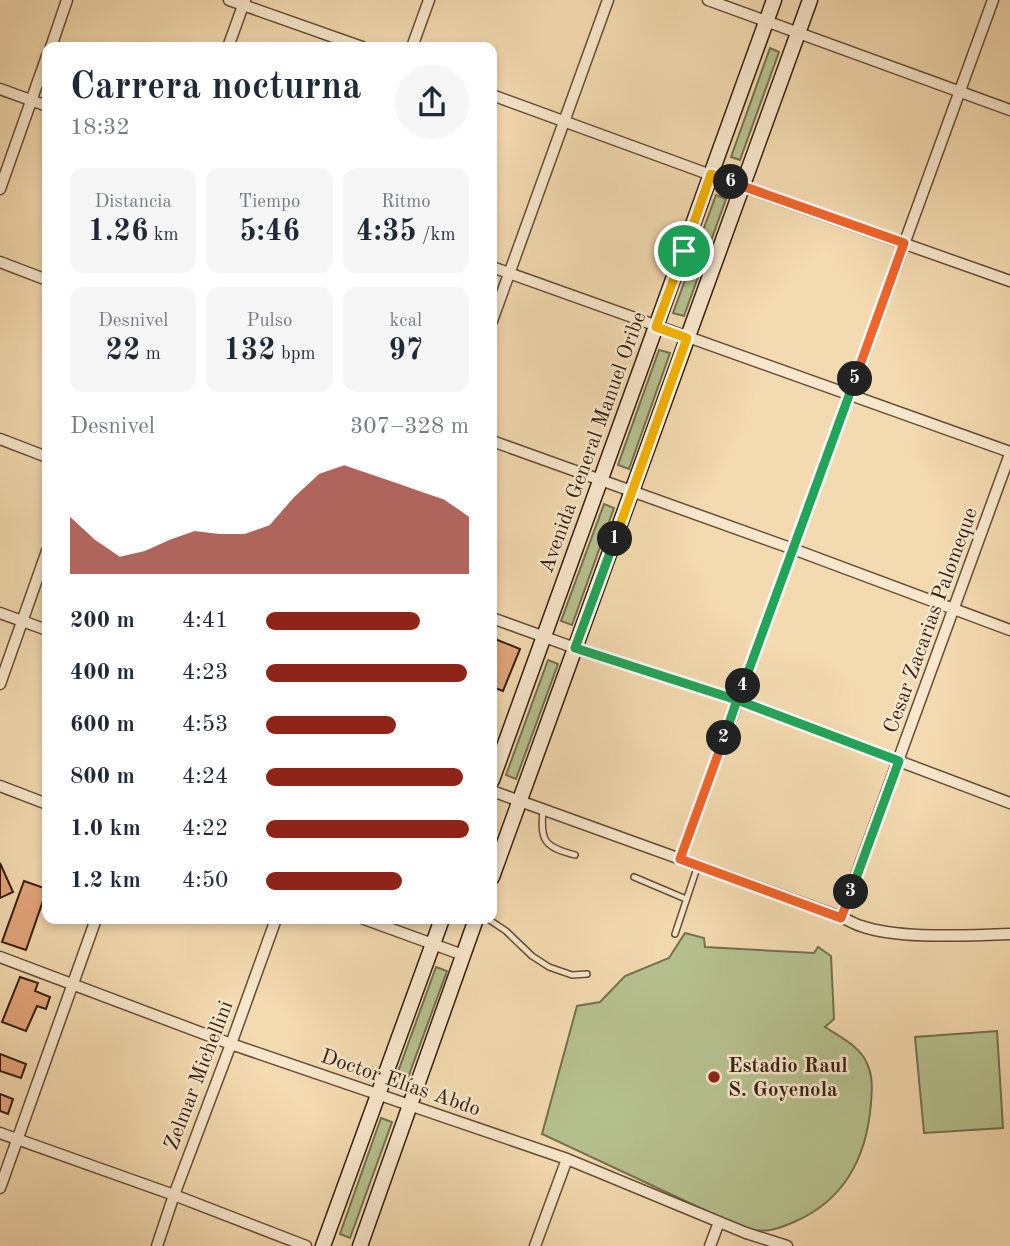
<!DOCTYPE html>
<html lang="es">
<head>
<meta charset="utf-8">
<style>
  :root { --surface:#fff; --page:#f6f6f7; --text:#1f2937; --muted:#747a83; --accent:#8f2418 }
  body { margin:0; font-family:"Old Standard TT",serif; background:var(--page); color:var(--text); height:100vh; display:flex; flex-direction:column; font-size:26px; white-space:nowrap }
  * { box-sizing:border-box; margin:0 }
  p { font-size:23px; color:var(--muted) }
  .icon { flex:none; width:38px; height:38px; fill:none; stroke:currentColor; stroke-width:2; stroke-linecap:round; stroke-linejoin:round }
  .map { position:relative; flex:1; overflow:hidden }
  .panel { position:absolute; left:42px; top:42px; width:455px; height:882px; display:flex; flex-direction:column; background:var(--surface); border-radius:14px; box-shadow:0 4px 10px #0003 }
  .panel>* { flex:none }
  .pin { position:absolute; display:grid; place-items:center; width:60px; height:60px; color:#fff; margin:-30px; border:4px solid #fff; border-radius:50%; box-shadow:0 2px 7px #0007 }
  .km { position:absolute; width:35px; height:35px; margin:-18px; border-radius:50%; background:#222; color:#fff; font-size:19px; line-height:35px; text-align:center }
  .round { display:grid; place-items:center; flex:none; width:74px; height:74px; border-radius:37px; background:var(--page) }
  .summary { display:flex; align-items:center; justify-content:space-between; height:119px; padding:0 28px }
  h1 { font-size:38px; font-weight:700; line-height:52px }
  .metrics { display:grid; grid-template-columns:repeat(3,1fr); gap:10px; height:119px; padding:7px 28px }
  .metrics div { display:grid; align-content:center; border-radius:14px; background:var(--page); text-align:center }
  .metrics b { font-size:30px; font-weight:700 }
  .metrics small { font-size:19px; font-weight:400 }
  .metrics p { font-size:19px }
  .chart { height:196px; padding:14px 28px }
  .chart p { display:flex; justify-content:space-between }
  .chart svg { width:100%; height:126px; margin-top:7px; fill:var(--accent); opacity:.7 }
  ul { padding:0 28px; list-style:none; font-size:23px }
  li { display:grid; grid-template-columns:112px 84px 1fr; align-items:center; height:52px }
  li i { height:18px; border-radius:9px; background:var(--accent) }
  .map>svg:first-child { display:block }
</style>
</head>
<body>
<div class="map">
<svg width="1010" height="1246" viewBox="0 0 1010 1246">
  <rect width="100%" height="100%" fill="#f4dab0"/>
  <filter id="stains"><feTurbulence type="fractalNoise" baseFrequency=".00286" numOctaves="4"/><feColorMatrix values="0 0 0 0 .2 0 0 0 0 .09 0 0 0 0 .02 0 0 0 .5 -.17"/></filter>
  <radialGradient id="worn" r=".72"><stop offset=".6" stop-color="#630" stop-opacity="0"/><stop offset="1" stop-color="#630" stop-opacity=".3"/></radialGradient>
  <path fill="#b6c18f" stroke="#76704f" stroke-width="2" d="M770 48 779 52 740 160 731 157Z
    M716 195 726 199 684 316 673 313Z
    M659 350 670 353 629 469 618 465Z
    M604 504 614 508 572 625 561 621Z
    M548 660 558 664 516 779 506 775Z
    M685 933 704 938 705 947 814 953 818 947 831 956 834 1019 825 1027C840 1037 862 1047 868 1066 873 1077 872 1091 871 1103 867 1156 845 1200 794 1222 773 1231 766 1233 743 1228L542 1134 577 1006 600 1002 625 976 669 958Z
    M436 967 447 971 406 1083 395 1080Z
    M997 1031 1003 1128 924 1133 915 1037Z
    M381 1118 392 1122 350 1238 340 1234Z"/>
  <path fill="#e5a67c" stroke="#351e0f" stroke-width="2" d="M495 639 520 649 503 691 492 687V648Z
    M0 863 13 892 0 898Z
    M24 881 47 889 26 950 2 942Z
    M20 977 38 983 35 991 50 997 46 1009 37 1006 26 1031 2 1022Z
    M0 1054 26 1064 21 1078 0 1071Z
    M0 1094 13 1099 8 1114 0 1111Z"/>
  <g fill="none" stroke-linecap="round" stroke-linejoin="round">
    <g stroke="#654d37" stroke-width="8">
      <path id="service" d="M543 809C540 841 544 847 575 855
        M634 877 686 899
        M488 919 506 931 532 956 549 967 572 975 587 974
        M675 934 698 865"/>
    </g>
    <g stroke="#654d37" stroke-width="13">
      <path id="minor" d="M229 0 362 47
        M708 0 1010 110
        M51 47 67 0
        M228 47 245 0
        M412 47 429 0
        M0 89 47 106
        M492 95 741 186 1010 281
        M0 189 47 56
        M0 262 47 280
        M492 267 1010 452
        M492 321 608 0
        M0 439 47 457
        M492 441 793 549 1010 630
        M0 613 47 630
        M492 618 575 648 737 700 1010 803
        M0 684 47 551
        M0 786 47 804
        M492 791 841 917C848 920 854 924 861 926 902 940 967 935 1010 934
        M680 859 993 0
        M841 917 1010 454
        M364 919 463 955
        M0 957 231 1044 567 1159 746 1233 787 1246
        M0 1133 174 1195 306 1246
        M0 1188 96 919
        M157 1246 174 1195 231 1044 276 919
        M535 1246 567 1159
        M710 1246 719 1222"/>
    </g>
    <g stroke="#351e0f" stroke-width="17">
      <path id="secondary" d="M492 780 774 0
        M492 877 810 0
        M323 1246 442 919
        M360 1246 476 919"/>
    </g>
    <use href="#service" stroke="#f8e7cc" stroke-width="5"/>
    <use href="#minor" stroke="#f8e7cc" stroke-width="10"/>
    <use href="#secondary" stroke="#f8e7cc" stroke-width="14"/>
  </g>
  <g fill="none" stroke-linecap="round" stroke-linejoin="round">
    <g stroke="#fff" stroke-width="14">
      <path id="split-1" d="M615 539 687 338 656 327 684 251"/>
    </g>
    <g stroke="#fff" stroke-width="14">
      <path id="split-2" d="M615 539 575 648 737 700 724 738"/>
    </g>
    <g stroke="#fff" stroke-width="14">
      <path id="split-3" d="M724 738 680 859 841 918 851 892"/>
    </g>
    <g stroke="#fff" stroke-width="14">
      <path id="split-4" d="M743 686 737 700 899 761 851 892"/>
    </g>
    <g stroke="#fff" stroke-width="14">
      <path id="split-5" d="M743 686 855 379"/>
    </g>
    <g stroke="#fff" stroke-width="14">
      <path id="split-6" d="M731 182 904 243 855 379"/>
    </g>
    <g stroke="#fff" stroke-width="14">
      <path id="split-7" d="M684 251 711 174 731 182"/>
    </g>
    <use href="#split-1" stroke="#f5b400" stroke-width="9"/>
    <use href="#split-2" stroke="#22a559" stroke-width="9"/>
    <use href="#split-3" stroke="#f0652b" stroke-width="9"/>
    <use href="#split-4" stroke="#22a559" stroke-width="9"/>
    <use href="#split-5" stroke="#22a559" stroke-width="9"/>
    <use href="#split-6" stroke="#f0652b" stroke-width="9"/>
    <use href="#split-7" stroke="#f5b400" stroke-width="9"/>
  </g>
  <circle fill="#8f2418" stroke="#f8e7cc" stroke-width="2.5" cx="714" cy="1077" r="7"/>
  <g text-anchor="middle" stroke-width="5" stroke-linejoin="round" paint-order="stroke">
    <g font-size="21" fill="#351e0f" stroke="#f8e7cc">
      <text transform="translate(592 442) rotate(-70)" y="7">Avenida General Manuel Oribe</text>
      <text transform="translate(930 620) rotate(-70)" y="7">Cesar Zacarias Palomeque</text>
      <text transform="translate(198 1075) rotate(-69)" y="7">Zelmar Michellini</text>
      <text transform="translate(401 1082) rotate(19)" y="7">Doctor Elías Abdo</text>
    </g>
    <g font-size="21" font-weight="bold" fill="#351e0f" stroke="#f8e7cc" text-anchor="start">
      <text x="728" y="1072">Estadio Raul<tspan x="728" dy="24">S. Goyenola</tspan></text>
    </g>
  </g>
  <rect width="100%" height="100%" filter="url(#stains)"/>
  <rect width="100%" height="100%" fill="url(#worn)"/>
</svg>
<div class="pin" style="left:684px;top:251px;background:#1e9e55"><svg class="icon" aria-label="arrive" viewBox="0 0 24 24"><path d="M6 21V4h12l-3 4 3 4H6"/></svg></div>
<b class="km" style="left:615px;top:539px">1</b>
<b class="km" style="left:724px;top:738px">2</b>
<b class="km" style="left:851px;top:892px">3</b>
<b class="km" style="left:743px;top:686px">4</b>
<b class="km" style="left:855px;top:379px">5</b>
<b class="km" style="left:731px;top:182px">6</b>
<section class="panel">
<div class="summary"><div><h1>Carrera nocturna</h1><p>18:32</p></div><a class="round"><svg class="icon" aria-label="share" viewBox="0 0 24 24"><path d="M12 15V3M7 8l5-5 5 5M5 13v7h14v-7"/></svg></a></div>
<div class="metrics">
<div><p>Distancia</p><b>1.26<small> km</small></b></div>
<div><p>Tiempo</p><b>5:46</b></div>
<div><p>Ritmo</p><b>4:35<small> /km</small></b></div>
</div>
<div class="metrics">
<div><p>Desnivel</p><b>22<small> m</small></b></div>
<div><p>Pulso</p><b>132<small> bpm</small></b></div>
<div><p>kcal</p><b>97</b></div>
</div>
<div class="chart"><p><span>Desnivel</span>307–328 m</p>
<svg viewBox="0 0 160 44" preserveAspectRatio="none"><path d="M0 44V24L10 32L20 38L30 36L40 32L50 29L60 30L70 30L80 27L90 17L100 9L110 6L120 9L130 12L140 15L150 18L160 24V44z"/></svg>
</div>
<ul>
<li><b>200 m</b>4:41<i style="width:76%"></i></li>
<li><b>400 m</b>4:23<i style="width:99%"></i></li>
<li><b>600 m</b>4:53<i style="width:64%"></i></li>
<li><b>800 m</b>4:24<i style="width:97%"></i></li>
<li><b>1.0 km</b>4:22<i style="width:100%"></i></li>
<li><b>1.2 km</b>4:50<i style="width:67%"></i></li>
</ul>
</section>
</div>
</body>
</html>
